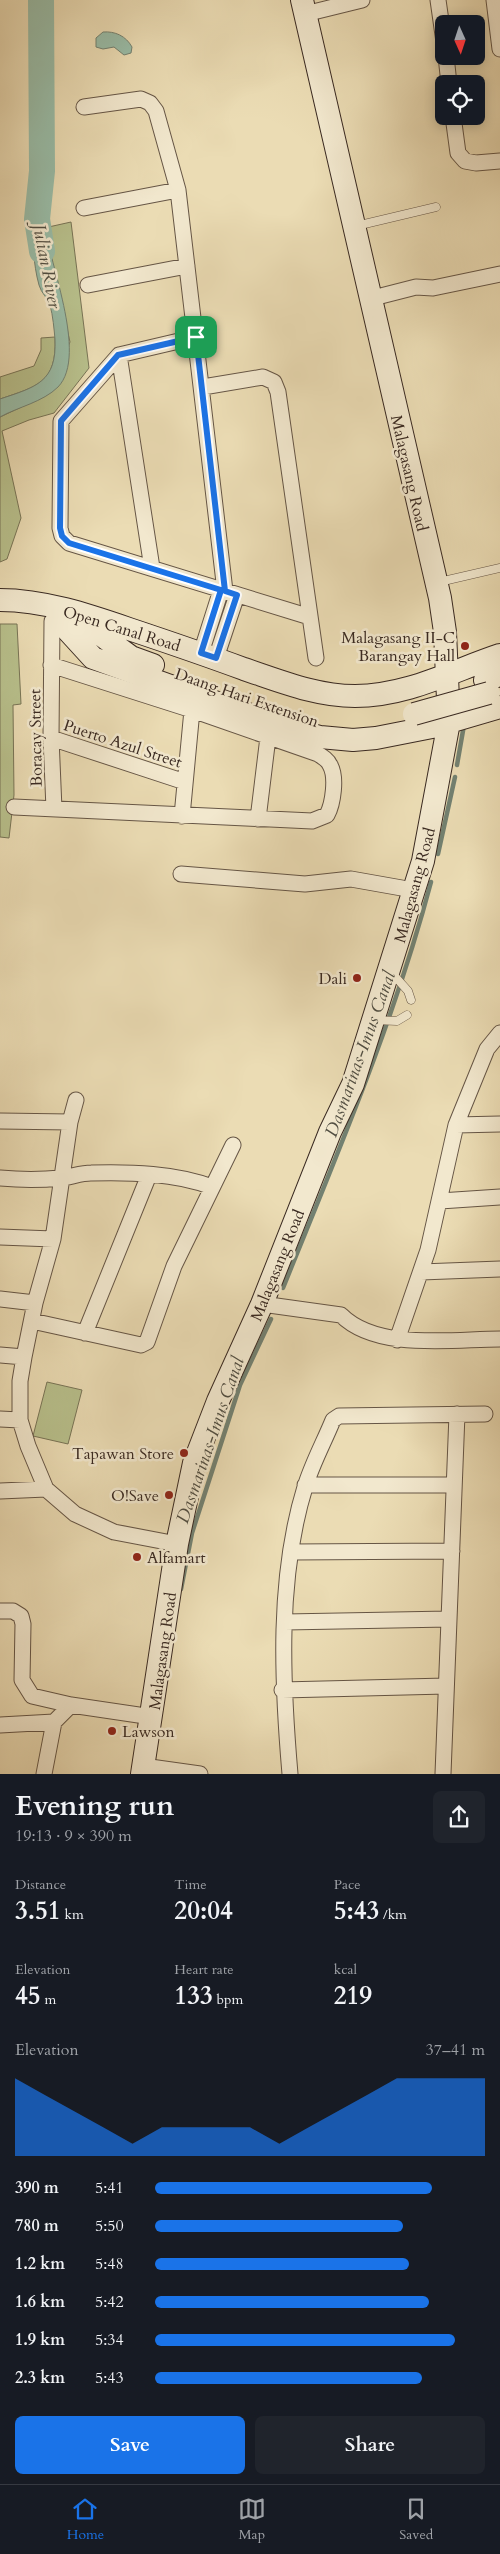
<!DOCTYPE html>
<html lang="en">
<head>
<meta charset="utf-8">
<style>
  :root { --surface:#171b24; --page:#20242c; --text:#f1f3f6; --muted:#9ea1a6; --line:#363941; --accent:#1a73e8 }
  body { margin:0; font-family:Cardo,serif; background:var(--page); color:var(--text); height:100vh; display:flex; flex-direction:column; font-size:19px; white-space:nowrap }
  * { box-sizing:border-box; margin:0 }
  p { font-size:16px; color:var(--muted) }
  .icon { flex:none; width:28px; height:28px; fill:none; stroke:currentColor; stroke-width:2; stroke-linecap:round; stroke-linejoin:round }
  .map { position:relative; height:1774px; overflow:hidden }
  .panel { display:flex; flex-direction:column; background:var(--surface); flex:1 }
  .panel>* { flex:none }
  .needle { width:32px; rotate:177deg }
  .tools { position:absolute; left:435px; top:15px; display:grid; gap:10px }
  .tools a { display:grid; place-items:center; width:50px; height:50px; border-radius:8px; background:var(--surface); box-shadow:0 2px 12px #0003; font-size:25px }
  .pin { position:absolute; display:grid; place-items:center; width:42px; height:42px; color:#fff; margin:-21px; border-radius:10px; box-shadow:0 2px 8px #0006 }
  .round { display:grid; place-items:center; flex:none; width:52px; height:52px; border-radius:8px; background:var(--page) }
  .headline { display:flex; align-items:center; justify-content:space-between; height:85px; padding:0 15px }
  h1 { font-size:28px; font-weight:800; line-height:38px }
  .metrics { display:grid; grid-template-columns:repeat(3,1fr); gap:8px; height:85px; padding:5px 15px }
  .metrics div { display:grid; align-content:center }
  .metrics b { font-size:25px; font-weight:800 }
  .metrics small { font-size:14px; font-weight:400 }
  .metrics p { font-size:14px }
  .chart { height:140px; padding:10px 15px }
  .chart p { display:flex; justify-content:space-between }
  .chart svg { width:100%; height:90px; margin-top:5px; fill:var(--accent); opacity:.7 }
  .action { display:flex; gap:10px; margin-top:auto; padding:10px 15px }
  .action a { flex:1; height:58px; border-radius:8px; background:var(--accent); color:#fff; font-size:20px; font-weight:800; line-height:58px; text-align:center }
  .action a+a { background:var(--page); color:var(--text) }
  ul { padding:0 15px; list-style:none; font-size:16px }
  li { display:grid; grid-template-columns:80px 60px 1fr; align-items:center; height:38px }
  li i { height:12px; border-radius:6px; background:var(--accent) }
  .tab-bar { display:flex; justify-content:space-around; align-items:center; height:70px; border-top:1px solid var(--line); background:var(--surface); font-size:14px; color:var(--muted) }
  .tab-bar a { display:grid; justify-items:center; gap:2px }
  .tab-bar .current { color:var(--accent) }
  .map>svg:first-child { display:block }
</style>
</head>
<body>
<div class="map">
<svg width="500" height="1774" viewBox="0 0 500 1774">
  <rect width="100%" height="100%" fill="#ebdcb4"/>
  <filter id="stains"><feTurbulence type="fractalNoise" baseFrequency=".004" numOctaves="4"/><feColorMatrix values="0 0 0 0 .2 0 0 0 0 .09 0 0 0 0 .02 0 0 0 .5 -.17"/></filter>
  <radialGradient id="worn" r=".72"><stop offset=".6" stop-color="#630" stop-opacity="0"/><stop offset="1" stop-color="#630" stop-opacity=".3"/></radialGradient>
  <path fill="#b8c08c" stroke="#787456" d="M71 222 89 368 54 413 29 420 2 431 21 518 7 559 0 562V417L47 395 70 342 44 228Z
    M55 337C57 382 39 386 0 399V377L34 366 41 350V338Z
    M0 624H17L21 704 13 705 14 795 9 838 0 837Z
    M47 1382 82 1390 68 1444 33 1436Z"/>
  <path fill="#99bca7" stroke="#738171" d="M103 32C115 31 126 36 132 47L131 53 124 55 114 47 103 49 96 47V38Z
    M31 217H43C47 258 89 355 58 387 43 402 18 407 0 417V399C36 387 57 382 55 339 54 329 53 316 50 305 48 298 41 293 39 285 33 264 33 240 31 217Z"/>
  <g fill="none" stroke-linecap="round" stroke-linejoin="round">
    <path stroke="#738171" stroke-width="4.5" d="M457 765 464 725
      M438 854 455 777
      M283 1288C337 1154 394 1022 431 882
      M181 1589 192 1533 240 1385 271 1319"/>
    <path stroke="#99bca7" stroke-width="26" d="M41 0 42 171 37 219 42 251"/>
    <g stroke="#665646" stroke-width="9">
      <path id="service" d="M356 226 436 207
        M439 582 500 568
        M391 972 408 991 411 1000
        M374 1020 397 1021 407 1015"/>
    </g>
    <g stroke="#665646" stroke-width="17">
      <path id="minor" d="M438 0 444 42
        M494 0 500 49
        M305 14 362 0
        M446 56 449 84
        M84 107 141 99 150 103 156 111 178 190 225 591
        M453 116 458 153 465 161 476 163 500 161
        M84 208 178 190
        M88 285 187 266
        M369 299 416 287 433 288 500 274
        M196 337 119 355 61 421 60 528 62 536 69 543 310 617
        M119 355 152 568
        M203 387 263 377 274 382 278 392 316 658
        M52 621 51 738 54 809
        M201 653 221 590
        M216 658 237 595
        M51 738 185 782
        M14 807 312 821 327 815C333 804 337 777 330 765 328 760 323 757 318 754L192 710 51 665
        M182 816 192 710
        M258 819 268 737
        M181 874 305 884 351 879 413 890
        M76 1100 70 1122 53 1239 35 1303 24 1357 20 1381V1420L28 1446 46 1489 75 1514 114 1532 177 1544
        M0 1121 70 1122
        M456 1125 500 1124
        M0 1178C21 1180 41 1180 61 1178 71 1177 81 1173 91 1173 131 1172 175 1173 212 1187
        M440 1201 500 1197
        M0 1237 53 1239
        M421 1272 500 1269
        M0 1299 35 1303
        M262 1304 341 1315C377 1351 453 1339 500 1339
        M32 1321 141 1345 147 1342 174 1266 233 1145
        M85 1333 149 1175
        M397 1340 428 1250 456 1125 487 1049 500 1033
        M0 1355 24 1357
        M0 1419 20 1420
        M305 1485H454
        M0 1491 46 1489
        M291 1552 452 1551
        M0 1611H13L21 1616 23 1624 22 1680 32 1696 71 1705
        M285 1622 449 1619
        M282 1690 446 1686
        M0 1725 54 1722
        M143 1766 200 1774
        M44 1774 54 1722 71 1705 152 1717
        M290 1774C282 1681 277 1578 305 1487 312 1464 324 1442 333 1420L339 1416 485 1414
        M443 1774 457 1414"/>
    </g>
    <g stroke="#392921" stroke-width="24">
      <path id="secondary" d="M0 600C44 600 88 615 129 629 168 642 206 655 244 669 280 681 316 696 355 696 407 696 452 671 500 655
        M61 623 93 658 284 727 320 737 353 740 376 738 432 727 500 707
        M77 628 101 635 131 657 153 665
        M485 680 500 675
        M142 1774 177 1544 194 1463 218 1401 262 1304 330 1132 353 1084 423 861 449 722 445 632 440 598 302 0"/>
    </g>
    <use href="#service" stroke="#f2e8ce" stroke-width="8"/>
    <use href="#minor" stroke="#f2e8ce" stroke-width="15"/>
    <use href="#secondary" stroke="#f2e8ce" stroke-width="22"/>
    <g stroke="#392921" stroke-width="24" stroke-linecap="butt">
      <path id="secondary-bridge" d="M414 714 489 693"/>
    </g>
    <use href="#secondary-bridge" stroke="#f2e8ce" stroke-width="22"/>
  </g>
  <g fill="none" stroke-linecap="round" stroke-linejoin="round">
    <g stroke="#fff" stroke-width="10">
      <path id="route" d="M196 337 225 591 237 595 216 658 201 653 221 590 69 543 62 536 60 528 61 421 118 355Z"/>
    </g>
    <use href="#route" stroke="#1a73e8" stroke-width="6"/>
  </g>
  <g fill="#8f2418" stroke="#f2e8ce" stroke-width="2">
    <circle cx="465" cy="646" r="5"/>
    <circle cx="357" cy="978" r="5"/>
    <circle cx="184" cy="1453" r="5"/>
    <circle cx="169" cy="1495" r="5"/>
    <circle cx="137" cy="1557" r="5"/>
    <circle cx="112" cy="1731" r="5"/>
  </g>
  <g text-anchor="middle" stroke-width="5" stroke-linejoin="round" paint-order="stroke">
    <g font-size="16" fill="#392921" stroke="#f2e8ce">
      <text transform="translate(410 473) rotate(77)" y="6">Malagasang Road</text>
      <text transform="translate(122 628) rotate(17)" y="6">Open Canal Road</text>
      <text transform="translate(247 697) rotate(19)" y="6">Daang Hari Extension</text>
      <text transform="translate(35 738) rotate(-91)" y="6">Boracay Street</text>
      <text transform="translate(123 743) rotate(18)" y="6">Puerto Azul Street</text>
      <text transform="translate(414 885) rotate(-75)" y="6">Malagasang Road</text>
      <text transform="translate(277 1265) rotate(-68)" y="6">Malagasang Road</text>
      <text transform="translate(162 1651) rotate(-82)" y="6">Malagasang Road</text>
    </g>
    <g font-size="16" fill="#392921" stroke="#f2e8ce" text-anchor="end">
      <text x="455" y="643">Malagasang II-C<tspan x="455" dy="18">Barangay Hall</tspan></text>
      <text x="347" y="984">Dali</text>
      <text x="174" y="1459">Tapawan Store</text>
      <text x="159" y="1501">O!Save</text>
      <text x="147" y="1563" text-anchor="start">Alfamart</text>
      <text x="122" y="1737" text-anchor="start">Lawson</text>
    </g>
    <g font-size="18" font-style="italic" fill="#514e42" stroke="#f2e8ce">
      <text transform="translate(47 266) rotate(79)" y="6">Julian River</text>
      <text transform="translate(360 1054) rotate(-70)" y="6">Dasmarinas-Imus Canal</text>
      <text transform="translate(210 1440) rotate(-71)" y="6">Dasmarinas-Imus Canal</text>
    </g>
  </g>
  <rect width="100%" height="100%" filter="url(#stains)"/>
  <rect width="100%" height="100%" fill="url(#worn)"/>
</svg>
<div class="tools">
<a><svg class="needle" viewBox="-14 -14 28 28"><path d="M0-13l5 13h-10z" fill="#e53935"/><path d="M0 13l5-13h-10z" fill="#9ea1a6"/></svg></a>
<a><svg class="icon" aria-label="locate" viewBox="0 0 24 24"><circle cx="12" cy="12" r="6"/><path d="M12 2v4M12 18v4M2 12h4M18 12h4"/></svg></a>
</div>
<div class="pin" style="left:196px;top:337px;background:#1e9e55"><svg class="icon" aria-label="arrive" viewBox="0 0 24 24"><path d="M6 21V4h12l-3 4 3 4H6"/></svg></div>
</div>
<section class="panel">
<div class="headline"><div><h1>Evening run</h1><p>19:13 · 9 × 390 m</p></div><a class="round"><svg class="icon" aria-label="share" viewBox="0 0 24 24"><path d="M12 15V3M7 8l5-5 5 5M5 13v7h14v-7"/></svg></a></div>
<div class="metrics">
<div><p>Distance</p><b>3.51<small> km</small></b></div>
<div><p>Time</p><b>20:04</b></div>
<div><p>Pace</p><b>5:43<small> /km</small></b></div>
</div>
<div class="metrics">
<div><p>Elevation</p><b>45<small> m</small></b></div>
<div><p>Heart rate</p><b>133<small> bpm</small></b></div>
<div><p>kcal</p><b>219</b></div>
</div>
<div class="chart"><p><span>Elevation</span>37–41 m</p>
<svg viewBox="0 0 160 44" preserveAspectRatio="none"><path d="M0 44V6L10 14L20 22L30 30L40 38L50 30L60 30L70 30L80 30L90 38L100 30L110 22L120 14L130 6L140 6L150 6L160 6V44z"/></svg>
</div>
<ul>
<li><b>390 m</b>5:41<i style="width:84%"></i></li>
<li><b>780 m</b>5:50<i style="width:75%"></i></li>
<li><b>1.2 km</b>5:48<i style="width:77%"></i></li>
<li><b>1.6 km</b>5:42<i style="width:83%"></i></li>
<li><b>1.9 km</b>5:34<i style="width:91%"></i></li>
<li><b>2.3 km</b>5:43<i style="width:81%"></i></li>
</ul>
<div class="action"><a>Save</a><a>Share</a></div>
</section>
<nav class="tab-bar">
<a class="current"><svg class="icon" aria-label="home" viewBox="0 0 24 24"><path d="M3 11l9-7 9 7M6 9v11h12V9"/></svg>Home</a>
<a><svg class="icon" aria-label="map" viewBox="0 0 24 24"><path d="M3 6l6-2 6 2 6-2v14l-6 2-6-2-6 2zM9 4v14M15 6v14"/></svg>Map</a>
<a><svg class="icon" aria-label="saved" viewBox="0 0 24 24"><path d="M7 4h10v16l-5-4-5 4z"/></svg>Saved</a>
</nav>
</body>
</html>
